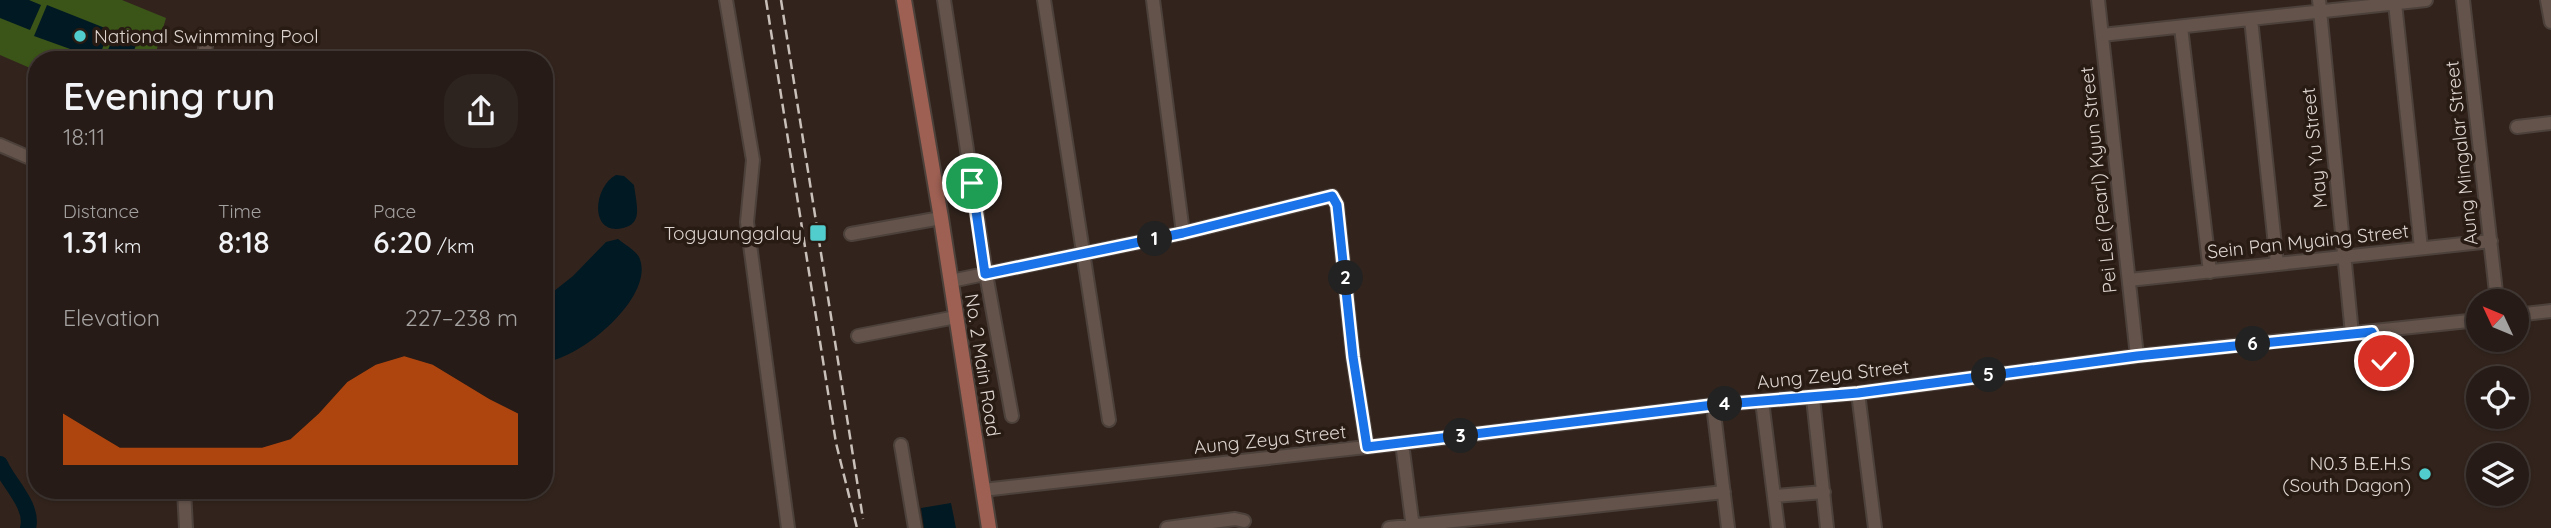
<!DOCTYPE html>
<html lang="en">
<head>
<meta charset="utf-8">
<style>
  :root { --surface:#261b16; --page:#2e241f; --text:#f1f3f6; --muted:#a4a1a1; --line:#423935; --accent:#ea580c }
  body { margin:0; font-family:Quicksand,sans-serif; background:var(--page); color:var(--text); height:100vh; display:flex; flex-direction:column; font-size:26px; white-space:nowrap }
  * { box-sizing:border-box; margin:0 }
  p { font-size:23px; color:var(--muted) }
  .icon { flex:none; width:38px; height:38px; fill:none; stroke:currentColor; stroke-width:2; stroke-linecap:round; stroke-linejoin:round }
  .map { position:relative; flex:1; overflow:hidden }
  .drawer { position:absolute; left:28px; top:51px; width:525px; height:448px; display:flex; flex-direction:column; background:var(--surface); border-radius:28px; box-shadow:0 2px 5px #0004,0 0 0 2px var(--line) }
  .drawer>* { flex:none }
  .needle { width:46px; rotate:314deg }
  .buttons { position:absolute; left:2466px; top:289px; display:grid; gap:14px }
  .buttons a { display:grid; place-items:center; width:63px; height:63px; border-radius:50%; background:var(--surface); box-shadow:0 2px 5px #0004,0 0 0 2px var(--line); font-size:35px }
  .pin { position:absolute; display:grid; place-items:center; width:60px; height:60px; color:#fff; margin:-30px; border:4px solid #fff; border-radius:50%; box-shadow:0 2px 7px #0007 }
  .km { position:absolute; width:35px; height:35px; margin:-18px; border-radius:50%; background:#222; color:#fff; font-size:19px; line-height:35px; text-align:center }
  .round { display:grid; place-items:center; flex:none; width:74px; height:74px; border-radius:28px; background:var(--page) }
  .overview { display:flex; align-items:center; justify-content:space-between; height:119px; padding:0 35px }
  h1 { font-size:38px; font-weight:600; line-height:52px }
  .figures { display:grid; grid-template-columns:repeat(3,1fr); gap:10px; height:119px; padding:7px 35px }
  .figures div { display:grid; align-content:center }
  .figures b { font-size:30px; font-weight:600 }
  .figures small { font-size:19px; font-weight:400 }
  .figures p { font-size:19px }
  .chart { height:196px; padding:14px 35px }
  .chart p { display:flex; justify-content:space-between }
  .chart svg { width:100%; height:126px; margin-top:7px; fill:var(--accent); opacity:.7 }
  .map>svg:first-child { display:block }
</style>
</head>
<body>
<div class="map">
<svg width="2551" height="528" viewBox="0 0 2551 528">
  <rect width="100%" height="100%" fill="#32241d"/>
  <path fill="#3b5418" d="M0 0H122L166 18 154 59 37 60V71L0 55Z"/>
  <path fill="#001923" d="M0 0H29L41 5 30 30 0 18Z
    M47 5 110 30 98 59 34 36Z
    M114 36 136 45 131 59H104Z
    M616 175 624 176 634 185C635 194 639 210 636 218 634 224 628 227 623 228 589 236 593 187 616 175Z
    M618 239C624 244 635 250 639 257 657 296 579 360 544 362V299L573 276 606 242Z
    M951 503 956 528H924L921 508Z"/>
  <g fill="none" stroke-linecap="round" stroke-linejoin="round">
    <path stroke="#001923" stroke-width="16" d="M0 464C8 483 34 506 28 528"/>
    <g stroke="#4d413b" stroke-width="16">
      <path id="minor" d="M726 0 753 160 747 222 788 528
        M944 0 986 274 1012 416
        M1044 0 1109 420
        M1153 0 1183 233
        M2098 0 2137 356
        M2319 0 2352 334
        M2463 0 2497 301
        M2547 0 2551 22
        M2395 3 2421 248
        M2251 19 2277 264
        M2181 27 2210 272
        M2102 35 2426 0
        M202 60 207 42
        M2517 127 2551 123
        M0 145 37 161
        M851 234 941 218
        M2129 280 2491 241
        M951 281 1183 233 1332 196 1337 205 1353 357 1367 447
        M2516 315 2551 311
        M2372 332 2394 383
        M858 336 956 317
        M1858 393 1875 528
        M1813 398 1827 528
        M1762 401 1778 528
        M1713 405 1728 528
        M1402 443 1413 528
        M901 445 915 528
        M184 490 186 528
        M983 490 1402 443 1713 405 1858 393 2137 356 2478 320
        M1774 496 1824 492
        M1167 528 1235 519 1244 521
        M1389 528 1724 492"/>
    </g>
    <g stroke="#4d413b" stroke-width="18">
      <path id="major" d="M904 0 941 218 989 528"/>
    </g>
    <use href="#minor" stroke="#63534b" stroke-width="12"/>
    <use href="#major" stroke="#9e6053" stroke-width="14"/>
    <path stroke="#c9c0ba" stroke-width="2.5" stroke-dasharray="10 5" stroke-linecap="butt" d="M766 0 836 443 857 528
      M781 0 863 519"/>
  </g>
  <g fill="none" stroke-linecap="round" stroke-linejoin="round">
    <g stroke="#fff" stroke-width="14">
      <path id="route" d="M972 183 985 274 1183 233 1332 196 1337 205 1353 357 1367 447 1713 405 1858 393 2137 356 2372 332 2384 361"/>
    </g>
    <use href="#route" stroke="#1a73e8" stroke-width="9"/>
  </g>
  <g fill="#52cdcd" stroke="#281b14" stroke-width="2.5">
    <circle cx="80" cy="36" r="7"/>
    <rect x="809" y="224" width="18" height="18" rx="3.5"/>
    <circle cx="2425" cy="474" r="7"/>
  </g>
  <g text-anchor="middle" stroke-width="7" stroke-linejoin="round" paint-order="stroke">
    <g font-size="19" fill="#ded5d0" stroke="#281b14" text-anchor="end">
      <text x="94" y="43" text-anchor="start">National Swinmming Pool</text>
      <text x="802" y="240">Togyaunggalay</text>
      <text x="2411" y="470">N0.3 B.E.H.S<tspan x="2411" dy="22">(South Dagon)</tspan></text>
    </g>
    <g font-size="19" fill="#ded5d0" stroke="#281b14">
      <text transform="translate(2314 148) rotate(-96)" y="7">May Yu Street</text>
      <text transform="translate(2461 153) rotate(-96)" y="7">Aung Mingalar Street</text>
      <text transform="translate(2098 180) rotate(-96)" y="7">Pei Lei (Pearl) Kyun Street</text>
      <text transform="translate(2308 241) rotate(-6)" y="7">Sein Pan Myaing Street</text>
      <text transform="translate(983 365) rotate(81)" y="7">No. 2 Main Road</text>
      <text transform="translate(1833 374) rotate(-6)" y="7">Aung Zeya Street</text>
      <text transform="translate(1270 439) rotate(-6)" y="7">Aung Zeya Street</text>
    </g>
  </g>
</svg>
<div class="buttons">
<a><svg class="needle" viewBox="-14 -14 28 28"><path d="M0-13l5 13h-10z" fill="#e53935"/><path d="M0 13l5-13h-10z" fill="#a4a1a1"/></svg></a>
<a><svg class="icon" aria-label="locate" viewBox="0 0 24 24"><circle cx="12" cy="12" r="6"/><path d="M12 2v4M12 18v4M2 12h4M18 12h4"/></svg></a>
<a><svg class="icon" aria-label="layers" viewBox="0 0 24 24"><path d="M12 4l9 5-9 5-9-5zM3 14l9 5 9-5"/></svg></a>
</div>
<div class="pin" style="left:972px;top:183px;background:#1e9e55"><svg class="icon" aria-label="arrive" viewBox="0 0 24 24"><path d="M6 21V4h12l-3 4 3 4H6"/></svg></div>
<div class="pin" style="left:2384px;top:361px;background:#d93025"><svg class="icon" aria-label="check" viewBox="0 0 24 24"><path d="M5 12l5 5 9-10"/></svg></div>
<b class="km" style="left:1155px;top:239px">1</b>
<b class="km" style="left:1346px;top:278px">2</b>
<b class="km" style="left:1461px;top:436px">3</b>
<b class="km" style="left:1725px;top:404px">4</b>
<b class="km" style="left:1989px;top:375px">5</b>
<b class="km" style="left:2253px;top:344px">6</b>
<section class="drawer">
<div class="overview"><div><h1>Evening run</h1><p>18:11</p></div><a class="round"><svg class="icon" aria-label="share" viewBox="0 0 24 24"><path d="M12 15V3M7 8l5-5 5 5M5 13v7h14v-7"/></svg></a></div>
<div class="figures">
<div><p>Distance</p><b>1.31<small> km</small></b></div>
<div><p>Time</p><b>8:18</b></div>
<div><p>Pace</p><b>6:20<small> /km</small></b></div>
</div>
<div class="chart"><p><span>Elevation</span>227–238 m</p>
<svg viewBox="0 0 160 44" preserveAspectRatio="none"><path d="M0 44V26L10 32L20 38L30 38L40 38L50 38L60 38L70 38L80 35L90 26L100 15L110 9L120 6L130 9L140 15L150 21L160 26V44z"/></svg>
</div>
</section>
</div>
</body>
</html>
